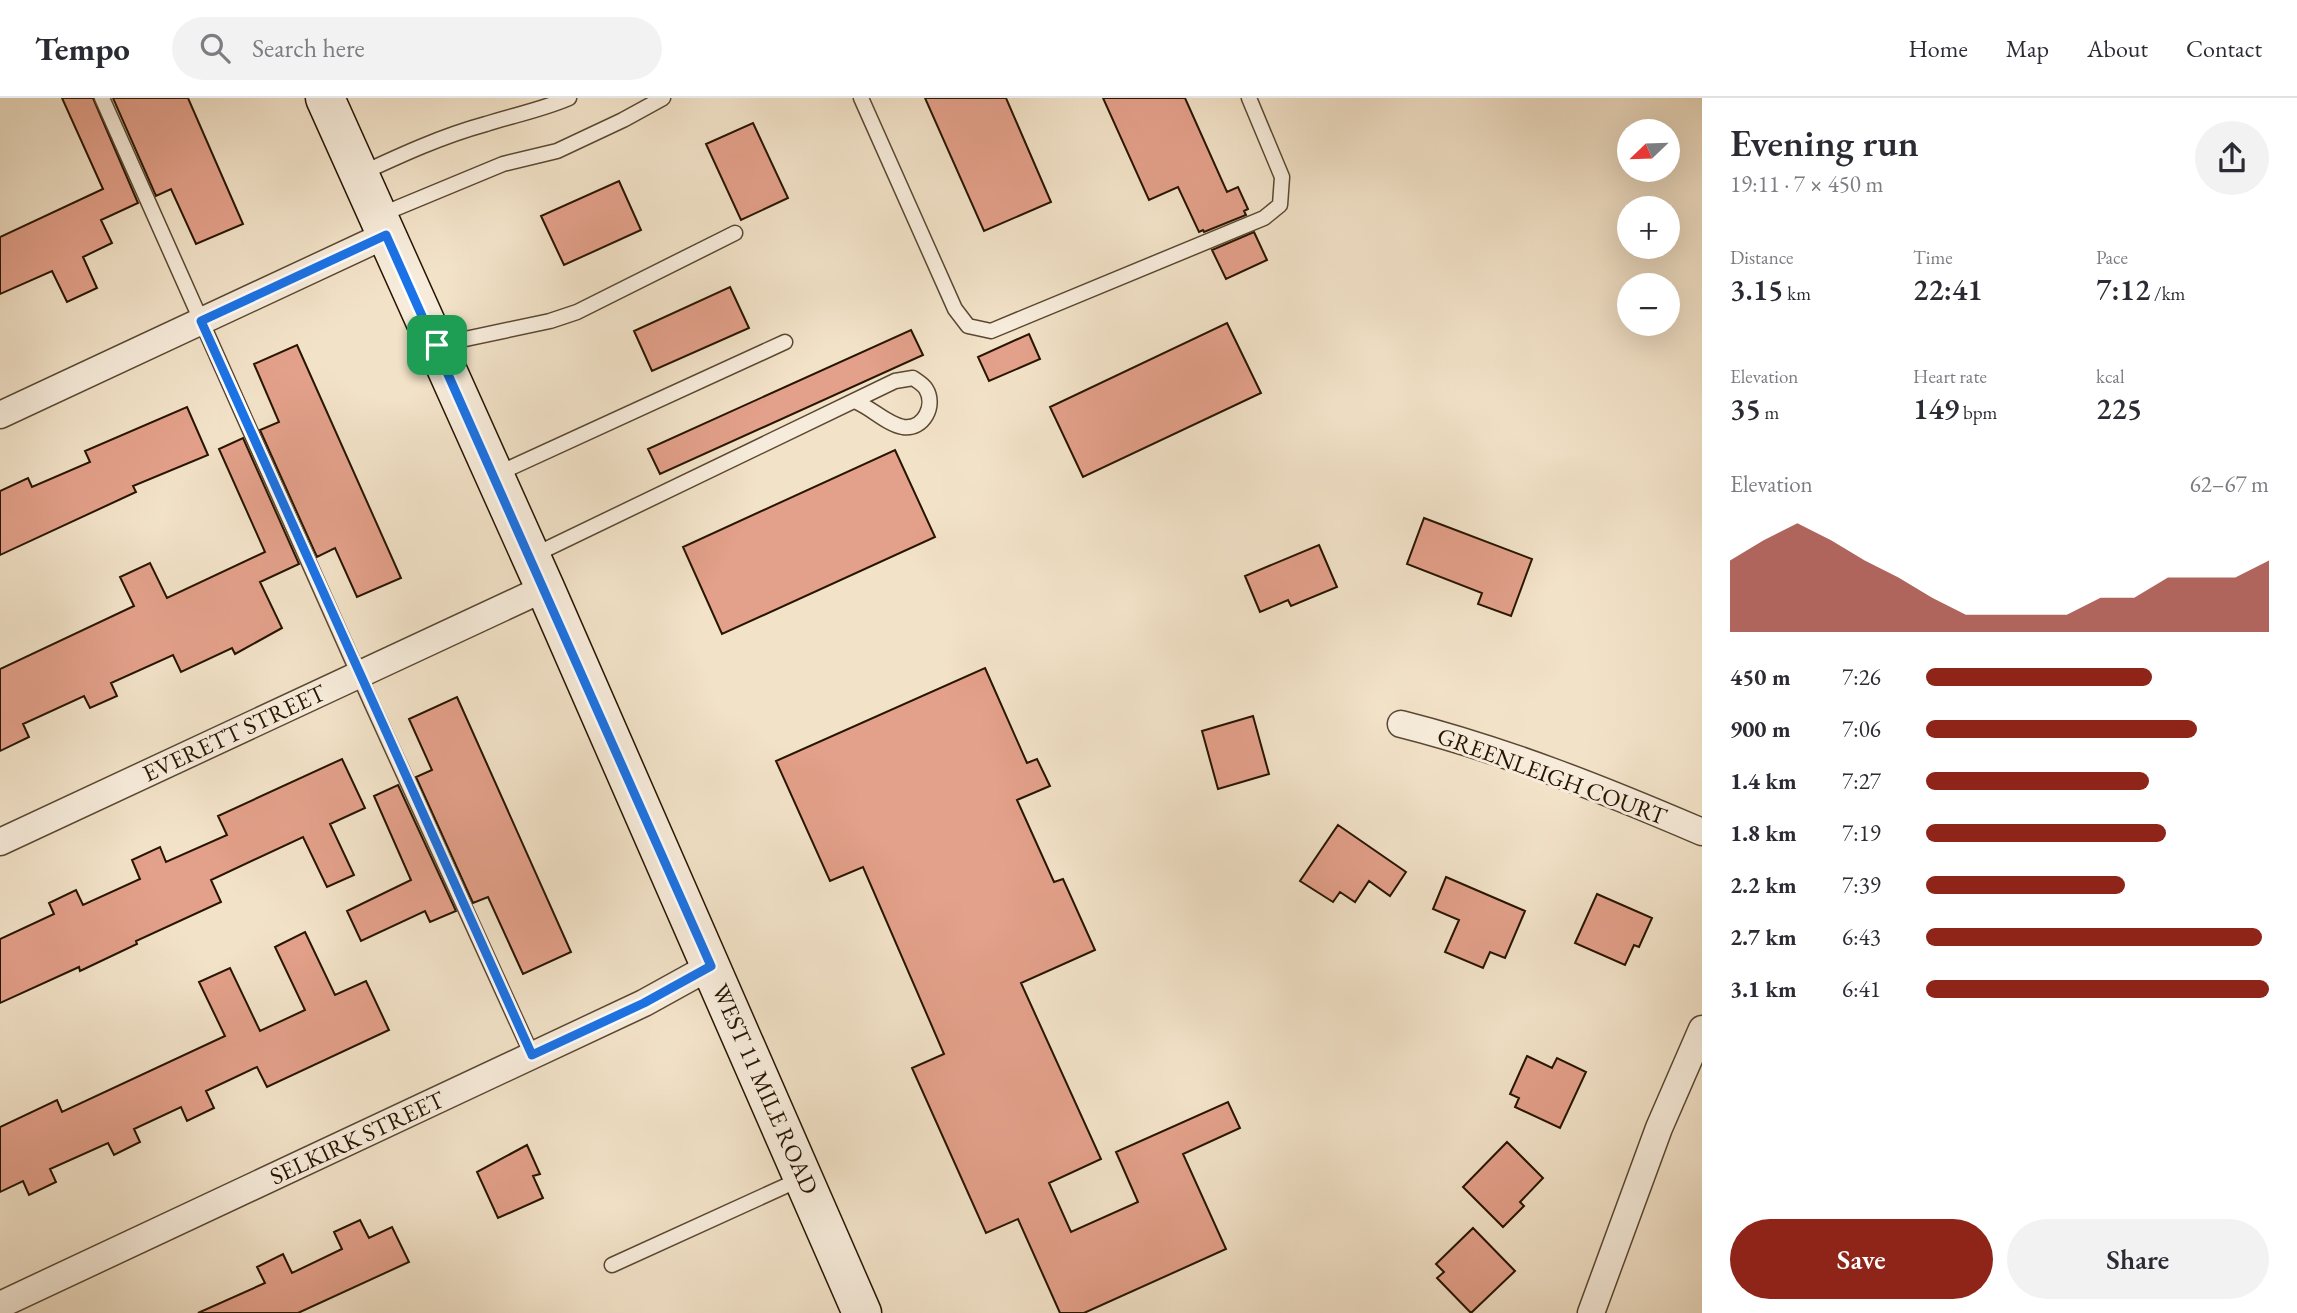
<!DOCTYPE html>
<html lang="en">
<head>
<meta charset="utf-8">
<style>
  :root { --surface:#fff; --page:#f2f2f3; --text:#2b2b33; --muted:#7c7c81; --line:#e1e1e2; --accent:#8f2418 }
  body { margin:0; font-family:"EB Garamond",serif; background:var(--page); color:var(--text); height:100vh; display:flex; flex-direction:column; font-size:26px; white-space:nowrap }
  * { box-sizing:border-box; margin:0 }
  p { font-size:23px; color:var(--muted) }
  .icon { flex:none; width:38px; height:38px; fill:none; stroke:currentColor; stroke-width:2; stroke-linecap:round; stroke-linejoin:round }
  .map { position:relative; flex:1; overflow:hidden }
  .drawer { display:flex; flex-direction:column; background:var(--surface); width:595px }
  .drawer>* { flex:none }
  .needle { width:46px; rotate:247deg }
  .fabs { position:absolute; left:1617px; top:21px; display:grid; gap:14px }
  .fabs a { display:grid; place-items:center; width:63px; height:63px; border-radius:50%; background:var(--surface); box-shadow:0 7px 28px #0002; font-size:35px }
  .pin { position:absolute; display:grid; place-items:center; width:60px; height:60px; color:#fff; margin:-30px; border-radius:14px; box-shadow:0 4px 10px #0006 }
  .round { display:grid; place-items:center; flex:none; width:74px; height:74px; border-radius:37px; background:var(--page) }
  .head { display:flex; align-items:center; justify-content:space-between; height:119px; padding:0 28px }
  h1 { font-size:38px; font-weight:600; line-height:52px }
  .figures { display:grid; grid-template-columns:repeat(3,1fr); gap:10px; height:119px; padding:7px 28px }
  .figures div { display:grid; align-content:center }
  .figures b { font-size:30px; font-weight:600 }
  .figures small { font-size:19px; font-weight:400 }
  .figures p { font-size:19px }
  .chart { height:196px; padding:14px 28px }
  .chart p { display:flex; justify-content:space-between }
  .chart svg { width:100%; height:126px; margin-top:7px; fill:var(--accent); opacity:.7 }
  .action { display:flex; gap:14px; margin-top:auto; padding:14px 28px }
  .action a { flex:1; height:80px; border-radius:42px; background:var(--accent); color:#fff; font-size:28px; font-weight:600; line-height:80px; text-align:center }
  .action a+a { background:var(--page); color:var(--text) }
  ul { padding:0 28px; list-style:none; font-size:23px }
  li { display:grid; grid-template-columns:112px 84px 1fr; align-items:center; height:52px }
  li i { height:18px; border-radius:9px; background:var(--accent) }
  header { display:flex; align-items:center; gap:42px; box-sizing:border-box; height:98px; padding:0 35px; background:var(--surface); border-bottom:2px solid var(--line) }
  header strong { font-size:33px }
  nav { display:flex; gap:38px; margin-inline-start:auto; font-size:24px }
  .search { width:490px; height:63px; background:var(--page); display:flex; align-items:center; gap:18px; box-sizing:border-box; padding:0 24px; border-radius:38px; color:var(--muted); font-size:26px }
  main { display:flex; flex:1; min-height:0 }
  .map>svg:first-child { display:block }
</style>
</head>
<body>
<header>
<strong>Tempo</strong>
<div class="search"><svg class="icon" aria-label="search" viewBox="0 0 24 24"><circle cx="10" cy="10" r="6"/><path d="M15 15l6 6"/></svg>Search here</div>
<nav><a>Home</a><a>Map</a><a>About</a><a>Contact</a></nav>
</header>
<main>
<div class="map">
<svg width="1702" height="1215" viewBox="0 0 1702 1215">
  <rect width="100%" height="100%" fill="#f2e2c8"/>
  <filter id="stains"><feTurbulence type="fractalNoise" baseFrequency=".00286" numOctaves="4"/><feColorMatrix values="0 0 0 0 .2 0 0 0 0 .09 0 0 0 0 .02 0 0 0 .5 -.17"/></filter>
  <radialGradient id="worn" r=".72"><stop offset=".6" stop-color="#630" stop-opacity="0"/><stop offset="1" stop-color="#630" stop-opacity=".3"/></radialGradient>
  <path fill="#e3a08a" stroke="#271500" stroke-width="2" d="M62 0H93L138 105 101 122 112 145 83 159 97 190 67 204 52 173 0 196V139L103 91Z
    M113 0H188L243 126 196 146 171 91 156 98Z
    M925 0H1006L1051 104 984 133Z
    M1103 0H1185L1227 94 1238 89 1248 111 1244 113 1246 117 1204 134 1203 132 1199 134 1178 89 1149 102Z
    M753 25 788 100 741 122 706 46Z
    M619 83 641 132 564 167 541 118Z
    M1254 134 1267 162 1226 181 1212 152Z
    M730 189 749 230 652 273 634 233Z
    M1227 225 1261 295 1083 379 1050 309Z
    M911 232 923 257 660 376 648 351Z
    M1029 236 1040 261 989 283 978 259Z
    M297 247 401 480 357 499 335 450 317 459 260 332 279 324 254 266Z
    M187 309 208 357 133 388 136 394 0 457V393L28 380 32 389 90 364 85 353Z
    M243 340 299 466 260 484 282 530 235 556 232 550 181 574 173 557 111 585 117 598 90 610 84 598 23 626 29 639 0 653V571L134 508 120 479 150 465 167 500 265 454 219 351Z
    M895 352 935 439 722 536 683 449Z
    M1424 420 1532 461 1511 518 1478 506 1482 495 1407 466Z
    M1319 447 1337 489 1291 508 1288 502 1260 514 1245 478Z
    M985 570 1027 665 1037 661 1050 688 1017 702 1054 784 1063 781 1095 852 1021 885 1101 1061 1049 1085 1071 1134 1138 1104 1116 1054 1228 1004 1240 1030 1183 1056 1226 1151 1084 1215H1060L1018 1121 986 1135 912 970 944 956 863 769 830 783 776 663Z
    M457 599 571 854 523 876 488 799 473 805 416 679 432 672 409 621Z
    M1253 618 1269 676 1218 691 1202 633Z
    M342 661 365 710 330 726 354 777 327 789 303 739 211 782 221 804 136 843 137 846 80 873 79 869 0 905V841L54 816 49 805 76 792 83 807 140 781 132 762 160 749 166 764 227 737 218 718Z
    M398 687 456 813 430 824 425 813 361 843 347 813 411 782 374 698Z
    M1338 727 1406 774 1390 798 1369 783 1355 804 1340 794 1333 804 1300 783Z
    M1446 779 1525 813 1505 860 1490 854 1483 870 1445 854 1459 822 1433 811Z
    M1597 796 1652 820 1639 849 1634 847 1625 867 1575 845Z
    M305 834 335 897 366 883 389 932 267 989 257 969 206 993 214 1010 187 1023 181 1009 134 1031 140 1044 114 1057 108 1045 50 1071 56 1084 29 1097 23 1083 0 1094V1029L57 1002 62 1014 225 938 199 884 230 870 260 933 305 912 275 849Z
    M1527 958 1552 970 1557 960 1586 974 1560 1030 1515 1009 1519 1000 1510 996Z
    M1507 1044 1543 1080 1520 1104 1524 1108 1503 1129 1463 1089Z
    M527 1047 540 1076 533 1078 543 1100 498 1120 477 1074Z
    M360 1122 369 1140 392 1129 409 1164 298 1215H198L265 1185 257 1169 283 1156 292 1175 342 1151 334 1134Z
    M1473 1130 1515 1173 1471 1215 1437 1180 1444 1174 1436 1166Z"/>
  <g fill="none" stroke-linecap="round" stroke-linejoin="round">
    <g stroke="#5a4832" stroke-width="17">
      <path id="lane" d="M102 0 371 604 532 957
        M861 0 955 211 968 228 991 233 1264 120 1280 107 1282 79 1249 0
        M360 76C401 57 442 38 486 26 514 17 541 12 569 0
        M380 117 503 66 557 53 623 22 663 0
        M437 247 550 223 577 214 735 135
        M497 376 785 244
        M532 458 895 283 913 280C917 283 923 286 926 291 936 307 924 332 903 329 886 326 871 309 854 303
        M612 1167 803 1080"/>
    </g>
    <g stroke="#5a4832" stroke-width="29">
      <path id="street" d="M0 317 386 137
        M1401 626C1504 652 1604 692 1702 734
        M0 744 545 490
        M0 1207 644 905 711 868
        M1591 1215 1659 1030 1702 931"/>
    </g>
    <g stroke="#271500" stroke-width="41">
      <path id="secondary" d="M325 0 545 490 862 1215"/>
    </g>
    <use href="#lane" stroke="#f7ecdb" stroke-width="14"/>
    <use href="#street" stroke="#f7ecdb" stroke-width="26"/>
    <use href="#secondary" stroke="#f7ecdb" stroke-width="38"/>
  </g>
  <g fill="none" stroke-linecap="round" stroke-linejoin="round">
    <g stroke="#fff" stroke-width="14">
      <path id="route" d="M386 137 711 868 644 905 532 957 201 223Z"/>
    </g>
    <use href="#route" stroke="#1a73e8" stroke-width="9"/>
  </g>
  <g text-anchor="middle" stroke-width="6" stroke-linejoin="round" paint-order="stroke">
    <g font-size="24" fill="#271500" stroke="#f7ecdb">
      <text transform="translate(234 635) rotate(-25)" y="8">EVERETT STREET</text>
      <text transform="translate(1552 678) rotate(20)" y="8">GREENLEIGH COURT</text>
      <text transform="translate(765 991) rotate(66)" y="8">WEST 11 MILE ROAD</text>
      <text transform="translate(357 1040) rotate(-25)" y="8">SELKIRK STREET</text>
    </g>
  </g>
  <rect width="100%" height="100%" filter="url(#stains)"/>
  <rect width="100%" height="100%" fill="url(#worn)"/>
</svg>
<div class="fabs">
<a><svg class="needle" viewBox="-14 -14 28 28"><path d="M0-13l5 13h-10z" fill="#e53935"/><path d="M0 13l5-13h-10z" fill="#7c7c81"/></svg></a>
<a>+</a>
<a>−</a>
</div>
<div class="pin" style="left:437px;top:247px;background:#1e9e55"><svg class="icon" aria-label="arrive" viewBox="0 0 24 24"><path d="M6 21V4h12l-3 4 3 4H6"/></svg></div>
</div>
<section class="drawer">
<div class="head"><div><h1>Evening run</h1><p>19:11 · 7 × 450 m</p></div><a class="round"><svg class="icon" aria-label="share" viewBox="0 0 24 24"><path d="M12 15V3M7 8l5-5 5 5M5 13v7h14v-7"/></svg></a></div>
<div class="figures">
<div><p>Distance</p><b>3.15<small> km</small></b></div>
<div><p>Time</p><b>22:41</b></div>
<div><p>Pace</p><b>7:12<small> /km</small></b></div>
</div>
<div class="figures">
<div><p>Elevation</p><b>35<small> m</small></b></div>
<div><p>Heart rate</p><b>149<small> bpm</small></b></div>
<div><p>kcal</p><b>225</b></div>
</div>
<div class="chart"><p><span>Elevation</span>62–67 m</p>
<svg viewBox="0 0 160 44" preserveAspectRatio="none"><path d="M0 44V19L10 12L20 6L30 12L40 19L50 25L60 32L70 38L80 38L90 38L100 38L110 32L120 32L130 25L140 25L150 25L160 19V44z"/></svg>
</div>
<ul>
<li><b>450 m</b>7:26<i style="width:66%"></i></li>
<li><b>900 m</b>7:06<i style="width:79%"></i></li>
<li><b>1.4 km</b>7:27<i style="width:65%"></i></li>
<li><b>1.8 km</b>7:19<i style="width:70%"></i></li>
<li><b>2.2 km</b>7:39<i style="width:58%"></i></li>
<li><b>2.7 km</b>6:43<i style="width:98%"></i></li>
<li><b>3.1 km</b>6:41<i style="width:100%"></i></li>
</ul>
<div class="action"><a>Save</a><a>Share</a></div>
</section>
</main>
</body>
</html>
